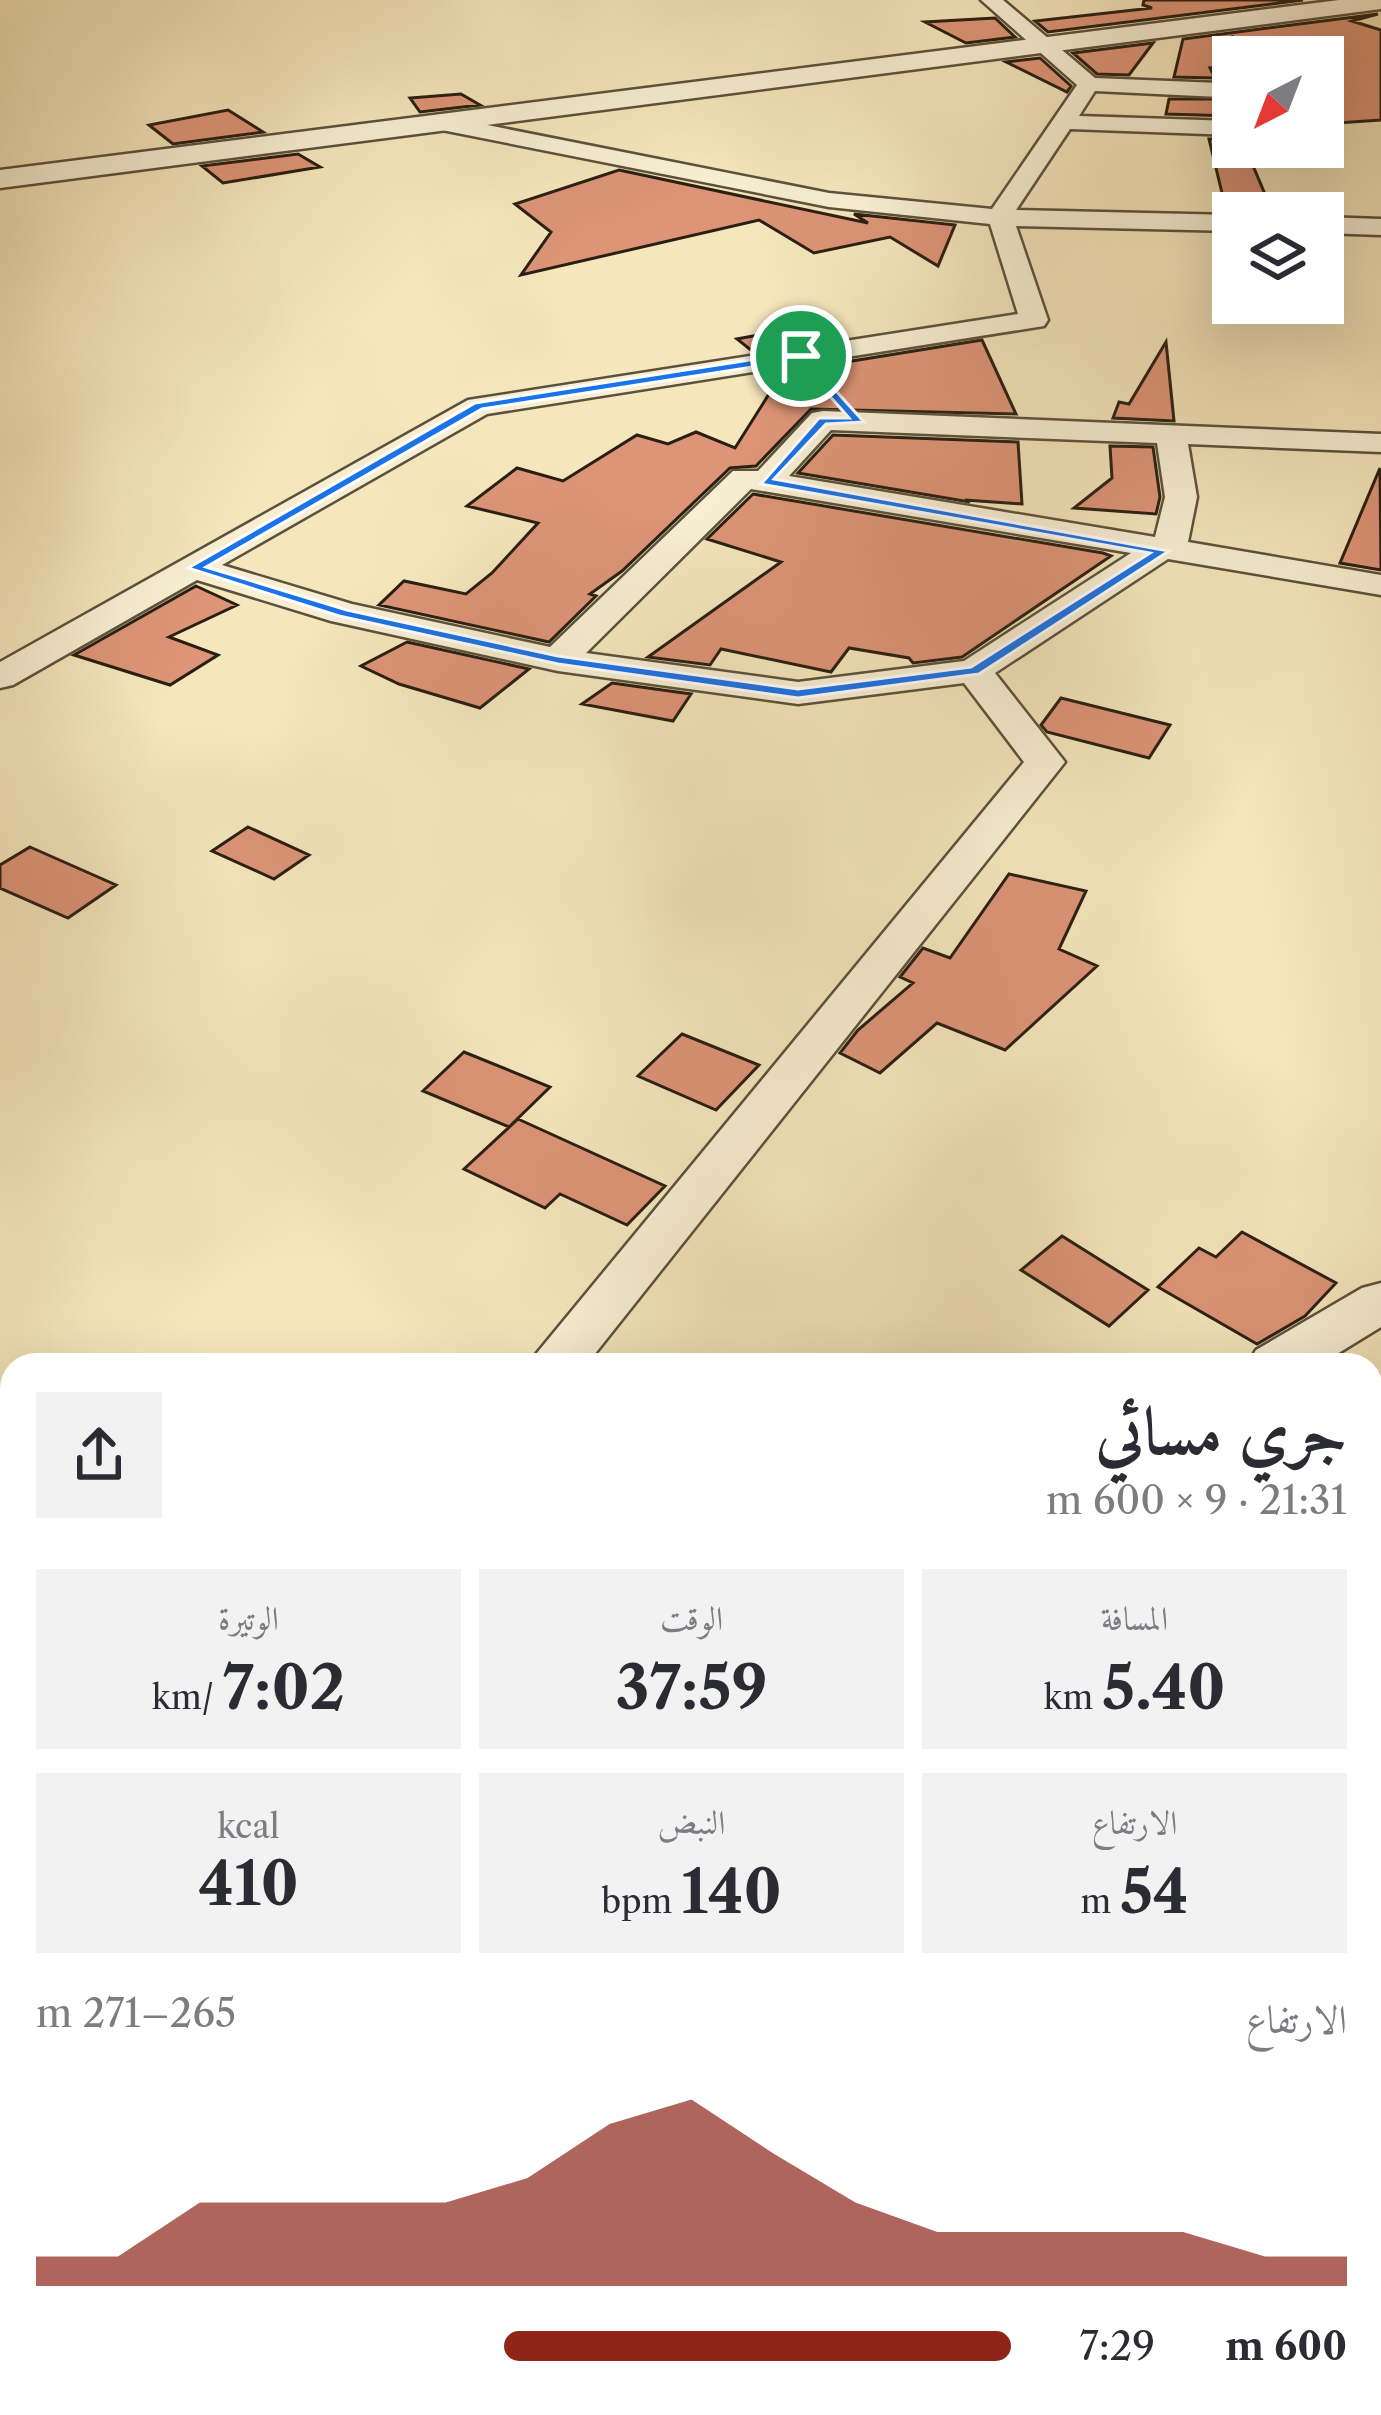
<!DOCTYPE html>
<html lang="ar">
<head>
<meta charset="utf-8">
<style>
  :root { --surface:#fff; --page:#f2f2f3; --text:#2b2b33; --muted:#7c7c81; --accent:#8f2418 }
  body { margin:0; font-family:"Libre Caslon Text",Amiri,serif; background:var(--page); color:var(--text); direction:rtl; height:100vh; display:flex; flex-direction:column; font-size:45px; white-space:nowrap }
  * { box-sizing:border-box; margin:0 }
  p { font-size:39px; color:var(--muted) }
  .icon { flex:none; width:66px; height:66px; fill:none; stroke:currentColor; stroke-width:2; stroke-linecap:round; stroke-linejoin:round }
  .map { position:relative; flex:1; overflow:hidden; direction:ltr }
  .sheet { position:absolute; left:0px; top:1353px; width:1383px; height:1062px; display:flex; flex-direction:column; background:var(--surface); border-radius:36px 36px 0 0; box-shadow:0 12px 48px #0002; direction:rtl }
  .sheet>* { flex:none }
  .needle { width:78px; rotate:222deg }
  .fabs { position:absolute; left:1212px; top:36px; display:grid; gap:24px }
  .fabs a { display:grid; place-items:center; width:132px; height:132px; border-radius:0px; background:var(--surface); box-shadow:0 12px 48px #0002; font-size:60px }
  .pin { position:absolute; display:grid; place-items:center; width:102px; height:102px; color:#fff; margin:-51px; border:6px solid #fff; border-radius:50%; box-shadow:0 3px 12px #0007 }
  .round { display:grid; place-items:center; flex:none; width:126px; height:126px; border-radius:0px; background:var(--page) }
  .summary { display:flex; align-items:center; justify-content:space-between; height:204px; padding:0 36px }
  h1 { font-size:66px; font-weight:700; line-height:90px }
  .stats { display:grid; grid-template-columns:repeat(3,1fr); gap:18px; height:204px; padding:12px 36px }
  .stats div { display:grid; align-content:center; border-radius:0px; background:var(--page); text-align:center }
  .stats b { font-size:60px; font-weight:700 }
  .stats small { font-size:33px; font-weight:400 }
  .stats p { font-size:33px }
  .chart { height:336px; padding:24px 36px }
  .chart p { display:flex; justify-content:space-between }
  .chart svg { width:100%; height:216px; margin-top:12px; fill:var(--accent); opacity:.7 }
  ul { padding:0 36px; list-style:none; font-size:39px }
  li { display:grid; grid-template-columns:192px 144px 1fr; align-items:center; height:90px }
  li i { height:30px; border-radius:15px; background:var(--accent) }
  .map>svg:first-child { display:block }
</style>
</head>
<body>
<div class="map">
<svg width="1381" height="2415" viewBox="0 0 1381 2415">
  <rect width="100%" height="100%" fill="#f5e6bc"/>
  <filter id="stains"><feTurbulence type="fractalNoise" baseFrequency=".00167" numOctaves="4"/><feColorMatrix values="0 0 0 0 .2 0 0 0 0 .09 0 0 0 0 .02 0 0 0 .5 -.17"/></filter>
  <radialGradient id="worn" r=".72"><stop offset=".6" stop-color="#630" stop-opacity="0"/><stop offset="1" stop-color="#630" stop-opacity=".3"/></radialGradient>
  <path fill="#dd9477" stroke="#291f12" stroke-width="3" d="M1144 0H1303L1048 32 1035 21 1152 8 1143 5Z
    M1378 14 1352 21 1381 30V120L1323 124V57H1287L1233 37V67L1210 68 1215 78 1174 77 1183 39Z
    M995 18 1015 37 966 43 925 22Z
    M1153 43 1129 75 1097 74 1073 53Z
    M1040 58 1071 86 1067 92 1006 62Z
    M461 94 480 105 420 112 410 98Z
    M1169 99H1224L1231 116 1166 114Z
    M228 110 263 132 173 144 149 125Z
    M1209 139H1233V147H1245L1267 199 1223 197Z
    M298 154 320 167 223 183 202 166Z
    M619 170 868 223 854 214 955 225 938 266 890 237 814 253 759 220 521 275 551 232 515 204Z
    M818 324 835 338 752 351 737 339Z
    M982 340 1016 414 811 409 756 466 730 468 622 571 590 594 596 596 549 642 379 605 404 581 466 594 492 573 538 523 467 506 517 468 563 481 637 435 668 444 696 432 735 448 769 394 801 392 778 373Z
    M1166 342 1174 421 1113 418 1119 402 1129 404Z
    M833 435 1018 442 1022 504 965 500 970 502 798 473Z
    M1110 446 1153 447 1160 497 1156 514 1074 508 1112 478Z
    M1380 468 1381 570 1340 563Z
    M753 494 1103 553 1111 556 962 657 913 663 909 658 849 648 831 672 721 649 710 665 648 657 781 562 707 539Z
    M196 586 237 605 169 637 218 655 170 685 74 655Z
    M407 642 529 669 480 708 399 684 361 666Z
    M612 683 691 694 673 721 582 704Z
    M1061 698 1170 725 1149 758 1047 732 1041 725Z
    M248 827 309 855 274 879 212 851Z
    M30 847 116 885 68 918 0 888V865Z
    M1009 874 1086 891 1059 949 1097 966 1005 1050 937 1023 880 1073 840 1053 858 1030 913 983 900 977 923 948 950 958Z
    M682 1034 759 1065 716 1110 638 1076Z
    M464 1052 550 1087 509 1127 423 1091Z
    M518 1119 665 1186 627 1225 560 1194 545 1208 464 1169Z
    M1242 1232 1336 1283 1305 1316 1257 1344 1158 1287 1199 1248 1216 1257Z
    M1062 1236 1148 1290 1109 1326 1021 1270Z"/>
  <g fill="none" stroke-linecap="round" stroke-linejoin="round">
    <g stroke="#5c513c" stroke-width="5">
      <path id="minor" d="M981 0H1003L1095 78 1219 83 1230 90 1219 97 1095 91 1079 116 1233 121V135L1070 129 1016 210 1233 215V231L1016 226 1048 320 1044 326 487 414 222 565 352 604 550 647 733 471H758L812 413 823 411 1381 434V452L1188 444 1197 497 1188 542 1381 575V595L1168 559 995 673 1065 762 586 1365H527L1024 762 964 683 798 704 558 671 331 621 197 580 13 685 0 688V662L468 400 1018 314 990 224 829 207 442 130 430 123 442 116 829 193 992 209 1077 85ZM831 430 1157 443 1165 497 1155 537 789 476ZM751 489 1131 553 964 661 798 682 586 653Z
        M1323 217 1381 219V235L1323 233Z
        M1381 1283V1327L1319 1365H1247L1256 1350 1362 1288Z
        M12 1997V2078L0 2083V2002Z
        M0 2099 12 2102V2252L0 2248Z
        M1381 2237V2315L1371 2319V2241Z
        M1381 2341V2415H1255L1260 2403H1371V2345Z
        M413 2403H495L492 2415H410Z
        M588 2403H707L712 2415H593Z"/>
    </g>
    <g stroke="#5c513c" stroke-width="5">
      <path id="tertiary" d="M1339 0H1381V9L0 188V170Z"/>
    </g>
    <use href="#minor" fill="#f8efd3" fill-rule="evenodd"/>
    <use href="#tertiary" fill="#f8efd3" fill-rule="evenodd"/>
  </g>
  <path fill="#1a73e8" stroke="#fff" stroke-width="3" fill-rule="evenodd" d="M801 352 864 422 826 424 774 479 1169 551 979 674 798 698 558 664 339 616 188 568 475 403ZM798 360 849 418H819L761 484 1150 553 971 667 798 689 558 656 347 610 206 567 482 409Z"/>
  <rect width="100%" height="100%" filter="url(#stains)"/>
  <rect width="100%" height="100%" fill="url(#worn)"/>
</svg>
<div class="fabs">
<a><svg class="needle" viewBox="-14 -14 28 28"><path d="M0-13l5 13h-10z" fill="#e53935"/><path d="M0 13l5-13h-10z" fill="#7c7c81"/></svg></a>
<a><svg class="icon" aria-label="layers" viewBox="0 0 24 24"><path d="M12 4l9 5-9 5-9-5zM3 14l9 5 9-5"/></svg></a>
</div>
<div class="pin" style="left:801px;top:356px;background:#1e9e55"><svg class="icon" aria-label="arrive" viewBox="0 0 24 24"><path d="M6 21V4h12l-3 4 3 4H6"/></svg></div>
<section class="sheet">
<div class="summary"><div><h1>جري مسائي</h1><p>21:31 · 9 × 600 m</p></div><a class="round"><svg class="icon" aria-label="share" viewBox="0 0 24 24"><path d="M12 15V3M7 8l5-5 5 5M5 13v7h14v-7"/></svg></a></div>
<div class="stats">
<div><p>المسافة</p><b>5.40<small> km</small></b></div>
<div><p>الوقت</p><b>37:59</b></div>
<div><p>الوتيرة</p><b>7:02<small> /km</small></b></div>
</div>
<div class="stats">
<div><p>الارتفاع</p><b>54<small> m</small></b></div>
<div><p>النبض</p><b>140<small> bpm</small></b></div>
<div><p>kcal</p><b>410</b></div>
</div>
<div class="chart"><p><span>الارتفاع</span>265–271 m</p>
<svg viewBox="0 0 160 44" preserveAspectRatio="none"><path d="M0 44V38L10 38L20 27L30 27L40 27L50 27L60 22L70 11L80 6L90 17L100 27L110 33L120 33L130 33L140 33L150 38L160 38V44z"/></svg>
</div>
<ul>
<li><b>600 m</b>7:29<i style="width:52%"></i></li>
</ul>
</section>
</div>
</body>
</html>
